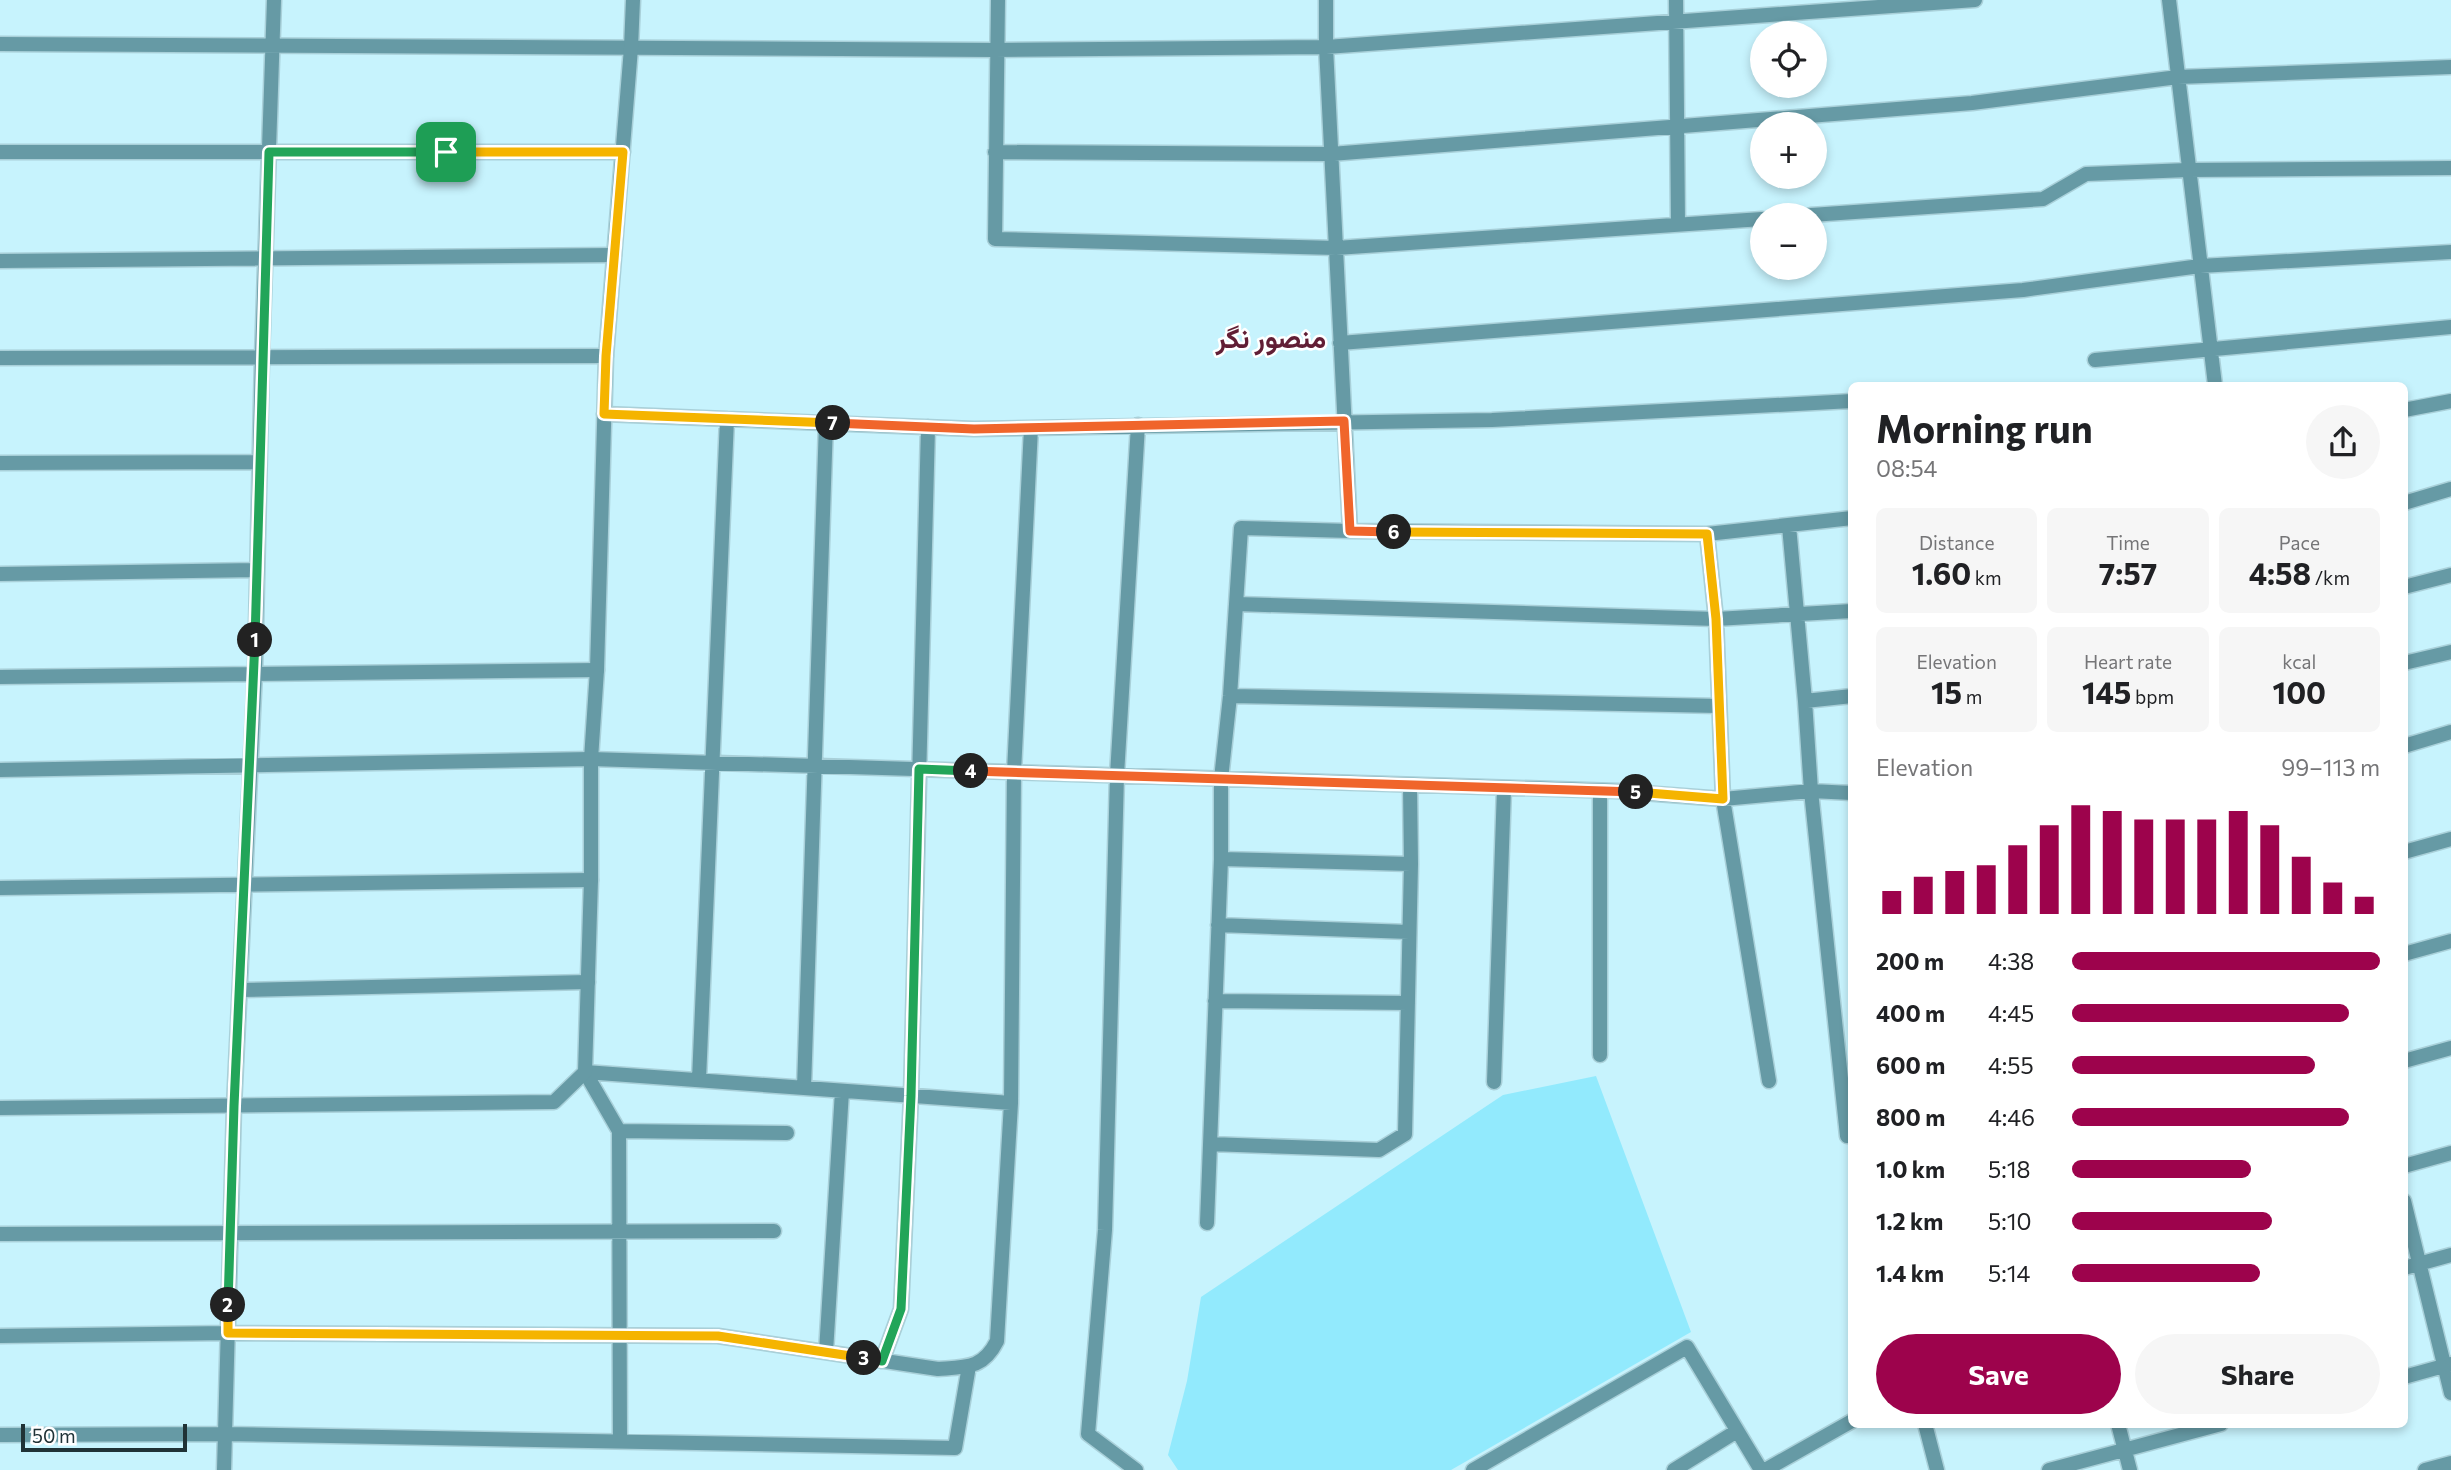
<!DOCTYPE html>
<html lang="en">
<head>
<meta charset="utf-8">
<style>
  :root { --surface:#fff; --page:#f6f6f6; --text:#202124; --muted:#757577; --accent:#9d034c }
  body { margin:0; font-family:Commissioner,Vazirmatn,sans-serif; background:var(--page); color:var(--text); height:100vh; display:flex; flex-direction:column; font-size:26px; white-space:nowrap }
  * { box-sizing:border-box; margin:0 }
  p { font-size:23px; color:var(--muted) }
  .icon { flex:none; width:38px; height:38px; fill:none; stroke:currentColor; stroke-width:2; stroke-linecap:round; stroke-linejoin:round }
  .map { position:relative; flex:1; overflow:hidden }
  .drawer { position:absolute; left:1848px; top:382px; width:560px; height:1046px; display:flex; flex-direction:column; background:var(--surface); border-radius:10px; box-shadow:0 4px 10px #0003 }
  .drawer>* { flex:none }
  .buttons { position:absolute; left:1750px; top:21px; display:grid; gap:14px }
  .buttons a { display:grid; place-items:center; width:77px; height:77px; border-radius:50%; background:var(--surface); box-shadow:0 4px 10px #0003; font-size:35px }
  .scale { position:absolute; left:21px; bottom:18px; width:166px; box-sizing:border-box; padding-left:7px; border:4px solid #203236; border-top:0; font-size:19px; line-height:24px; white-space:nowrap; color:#203236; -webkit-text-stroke:5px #fff; paint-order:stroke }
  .pin { position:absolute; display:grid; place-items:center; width:60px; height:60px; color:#fff; margin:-30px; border-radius:14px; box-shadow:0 4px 10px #0006 }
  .km { position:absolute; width:35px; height:35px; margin:-18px; border-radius:50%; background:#222; color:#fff; font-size:19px; line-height:35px; text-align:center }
  .round { display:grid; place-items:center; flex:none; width:74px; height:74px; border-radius:37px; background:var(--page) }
  .overview { display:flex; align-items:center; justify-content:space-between; height:119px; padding:0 28px }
  h1 { font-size:38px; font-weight:700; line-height:52px }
  .stats { display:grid; grid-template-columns:repeat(3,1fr); gap:10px; height:119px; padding:7px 28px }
  .stats div { display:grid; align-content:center; border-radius:10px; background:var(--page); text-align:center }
  .stats b { font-size:30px; font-weight:700 }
  .stats small { font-size:19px; font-weight:400 }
  .stats p { font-size:19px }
  .chart { height:196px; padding:14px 28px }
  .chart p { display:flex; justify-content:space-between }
  .chart svg { width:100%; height:126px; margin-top:7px; stroke:var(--accent); stroke-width:6 }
  .cta { display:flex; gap:14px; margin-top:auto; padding:14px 28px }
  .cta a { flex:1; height:80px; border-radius:42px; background:var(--accent); color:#fff; font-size:28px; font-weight:700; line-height:80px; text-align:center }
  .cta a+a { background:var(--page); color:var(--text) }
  ul { padding:0 28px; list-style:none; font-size:23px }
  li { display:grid; grid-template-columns:112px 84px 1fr; align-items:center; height:52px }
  li i { height:18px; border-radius:9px; background:var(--accent) }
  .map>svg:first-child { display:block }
</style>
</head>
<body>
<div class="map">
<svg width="2451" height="1470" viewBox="0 0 2451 1470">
  <rect width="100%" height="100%" fill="#c7f3fd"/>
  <path fill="#92eafd" d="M1596 1076 1691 1332 1451 1470H1178L1168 1455 1187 1381 1201 1297 1503 1095Z"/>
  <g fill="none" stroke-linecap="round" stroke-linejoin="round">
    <g stroke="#a9d0d9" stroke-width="17">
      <path id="minor" d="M998 0 995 239 1336 248 1762 219
        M1326 0V47L1350 531 1707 534 1852 518
        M1676 0 1678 224
        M2169 0 2215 385
        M0 44 995 50 1326 47 1975 0
        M0 152H623
        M995 152 1331 154 1972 103 2178 77 2451 67
        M1811 215 2043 199 2086 174 2188 170 2451 168
        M0 261 614 255
        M1340 343 2023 290 2200 266 2451 252
        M0 358 606 356
        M2095 360 2451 327
        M2404 410 2451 401
        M604 414 974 429 1492 420 1852 401
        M0 463 259 462
        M2404 503 2451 489
        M1789 526 1805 701 1811 791 1847 1136
        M1707 534 1716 619 1723 799 1769 1081
        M0 574 257 570
        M2404 587 2451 575
        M1236 604 1716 619 1852 611
        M2404 663 2451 652
        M0 677 597 670
        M1230 696 1719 706
        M1805 701 1852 696
        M2404 746 2451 732
        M0 770 591 759 1617 791 1723 799 1811 791 1852 793
        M1600 791V1055
        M2404 852 2451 839
        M1221 859 1411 864
        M0 888 591 880
        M1218 925 1409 932
        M2404 954 2451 941
        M240 990 588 982
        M1215 1001 1408 1003
        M2404 1061 2451 1048
        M585 1072 1011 1103 1014 772 1031 428
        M585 1072 619 1131 620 1441
        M699 1080 727 419
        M1494 1082 1504 788
        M804 1088 826 423
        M619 1131 787 1133
        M1210 1144 1379 1150 1405 1134 1411 864 1410 785
        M2404 1166 2451 1153
        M2404 1201 2451 1393
        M1207 1223 1221 859V779L1230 696 1241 528 1350 531
        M0 1234 774 1231
        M2404 1268 2451 1255
        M0 1336 228 1333 718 1336 938 1369C966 1367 983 1369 997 1341L1011 1103
        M826 1352 842 1091
        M882 1361 901 1309 911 1096 928 427
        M2404 1377 2451 1364
        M1925 1424 1937 1470
        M2118 1424 2130 1470
        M0 1435 225 1434 955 1448 969 1366
        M224 1470 234 1106 255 672 262 357 274 0
        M1136 1470 1088 1434 1105 1230 1117 775 1138 425
        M1473 1470 1687 1347 1761 1470
        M1674 1470 1737 1431
        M1765 1470 1852 1421
        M2049 1470 2221 1424
        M2425 1470 2451 1463"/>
    </g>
    <g stroke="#a9d0d9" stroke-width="17">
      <path id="tertiary" d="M0 1108 554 1102 585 1072 591 880V759L597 670 606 356 631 48 633 0"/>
    </g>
    <use href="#minor" stroke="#669aa5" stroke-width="14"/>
    <use href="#tertiary" stroke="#669aa5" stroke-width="14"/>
  </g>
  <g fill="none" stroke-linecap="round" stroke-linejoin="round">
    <g stroke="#fff" stroke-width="14">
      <path id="split-1" d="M255 640 269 152H446"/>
    </g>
    <g stroke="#fff" stroke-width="14">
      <path id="split-2" d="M228 1305 234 1106 255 640"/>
    </g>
    <g stroke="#fff" stroke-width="14">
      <path id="split-3" d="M228 1305V1333L718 1336 864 1358"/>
    </g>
    <g stroke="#fff" stroke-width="14">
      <path id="split-4" d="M864 1358 882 1361 901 1309 911 1096 919 769 971 771"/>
    </g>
    <g stroke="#fff" stroke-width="14">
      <path id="split-5" d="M971 771 1636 792"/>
    </g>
    <g stroke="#fff" stroke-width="14">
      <path id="split-6" d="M1394 532 1707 534 1716 619 1723 799 1636 792"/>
    </g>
    <g stroke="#fff" stroke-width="14">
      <path id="split-7" d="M833 423 974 429 1344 421 1350 531 1394 532"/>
    </g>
    <g stroke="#fff" stroke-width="14">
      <path id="split-8" d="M446 152H623L606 356 604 414 833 423"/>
    </g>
    <use href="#split-1" stroke="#22a559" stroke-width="9"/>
    <use href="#split-2" stroke="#22a559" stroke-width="9"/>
    <use href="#split-3" stroke="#f5b400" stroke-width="9"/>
    <use href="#split-4" stroke="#22a559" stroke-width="9"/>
    <use href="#split-5" stroke="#f0652b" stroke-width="9"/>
    <use href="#split-6" stroke="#f5b400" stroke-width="9"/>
    <use href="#split-7" stroke="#f0652b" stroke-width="9"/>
    <use href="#split-8" stroke="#f5b400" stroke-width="9"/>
  </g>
  <g text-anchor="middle" stroke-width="5" stroke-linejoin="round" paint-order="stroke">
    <g font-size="28" font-weight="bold" fill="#611e35" stroke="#fff">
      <text x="1271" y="348">منصور نگر</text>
    </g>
  </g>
</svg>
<div class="buttons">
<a><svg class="icon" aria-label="locate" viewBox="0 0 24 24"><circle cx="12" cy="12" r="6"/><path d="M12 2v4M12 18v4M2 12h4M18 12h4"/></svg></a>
<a>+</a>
<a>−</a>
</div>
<div class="scale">50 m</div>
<div class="pin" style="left:446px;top:152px;background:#1e9e55"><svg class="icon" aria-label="arrive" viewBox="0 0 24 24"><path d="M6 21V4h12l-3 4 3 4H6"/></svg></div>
<b class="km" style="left:255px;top:640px">1</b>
<b class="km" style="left:228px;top:1305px">2</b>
<b class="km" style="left:864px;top:1358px">3</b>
<b class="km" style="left:971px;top:771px">4</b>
<b class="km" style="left:1636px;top:792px">5</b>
<b class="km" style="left:1394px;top:532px">6</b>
<b class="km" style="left:833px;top:423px">7</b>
<section class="drawer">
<div class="overview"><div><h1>Morning run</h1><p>08:54</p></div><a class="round"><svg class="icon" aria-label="share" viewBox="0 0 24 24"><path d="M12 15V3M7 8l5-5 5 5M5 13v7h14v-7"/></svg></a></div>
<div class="stats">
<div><p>Distance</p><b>1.60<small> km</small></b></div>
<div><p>Time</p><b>7:57</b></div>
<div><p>Pace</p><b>4:58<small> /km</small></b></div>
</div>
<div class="stats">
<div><p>Elevation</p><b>15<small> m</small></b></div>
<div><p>Heart rate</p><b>145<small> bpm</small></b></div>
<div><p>kcal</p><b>100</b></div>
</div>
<div class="chart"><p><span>Elevation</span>99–113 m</p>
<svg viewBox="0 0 160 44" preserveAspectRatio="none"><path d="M5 44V36M15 44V31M25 44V29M35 44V27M45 44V20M55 44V13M65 44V6M75 44V8M85 44V11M95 44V11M105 44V11M115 44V8M125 44V13M135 44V24M145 44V33M155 44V38"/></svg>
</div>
<ul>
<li><b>200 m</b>4:38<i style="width:100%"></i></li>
<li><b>400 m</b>4:45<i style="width:90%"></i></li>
<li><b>600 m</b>4:55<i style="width:79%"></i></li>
<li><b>800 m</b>4:46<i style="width:90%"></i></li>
<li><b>1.0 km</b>5:18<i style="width:58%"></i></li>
<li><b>1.2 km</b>5:10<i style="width:65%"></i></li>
<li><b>1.4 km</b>5:14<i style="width:61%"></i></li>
</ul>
<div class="cta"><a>Save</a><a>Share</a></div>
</section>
</div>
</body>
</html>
